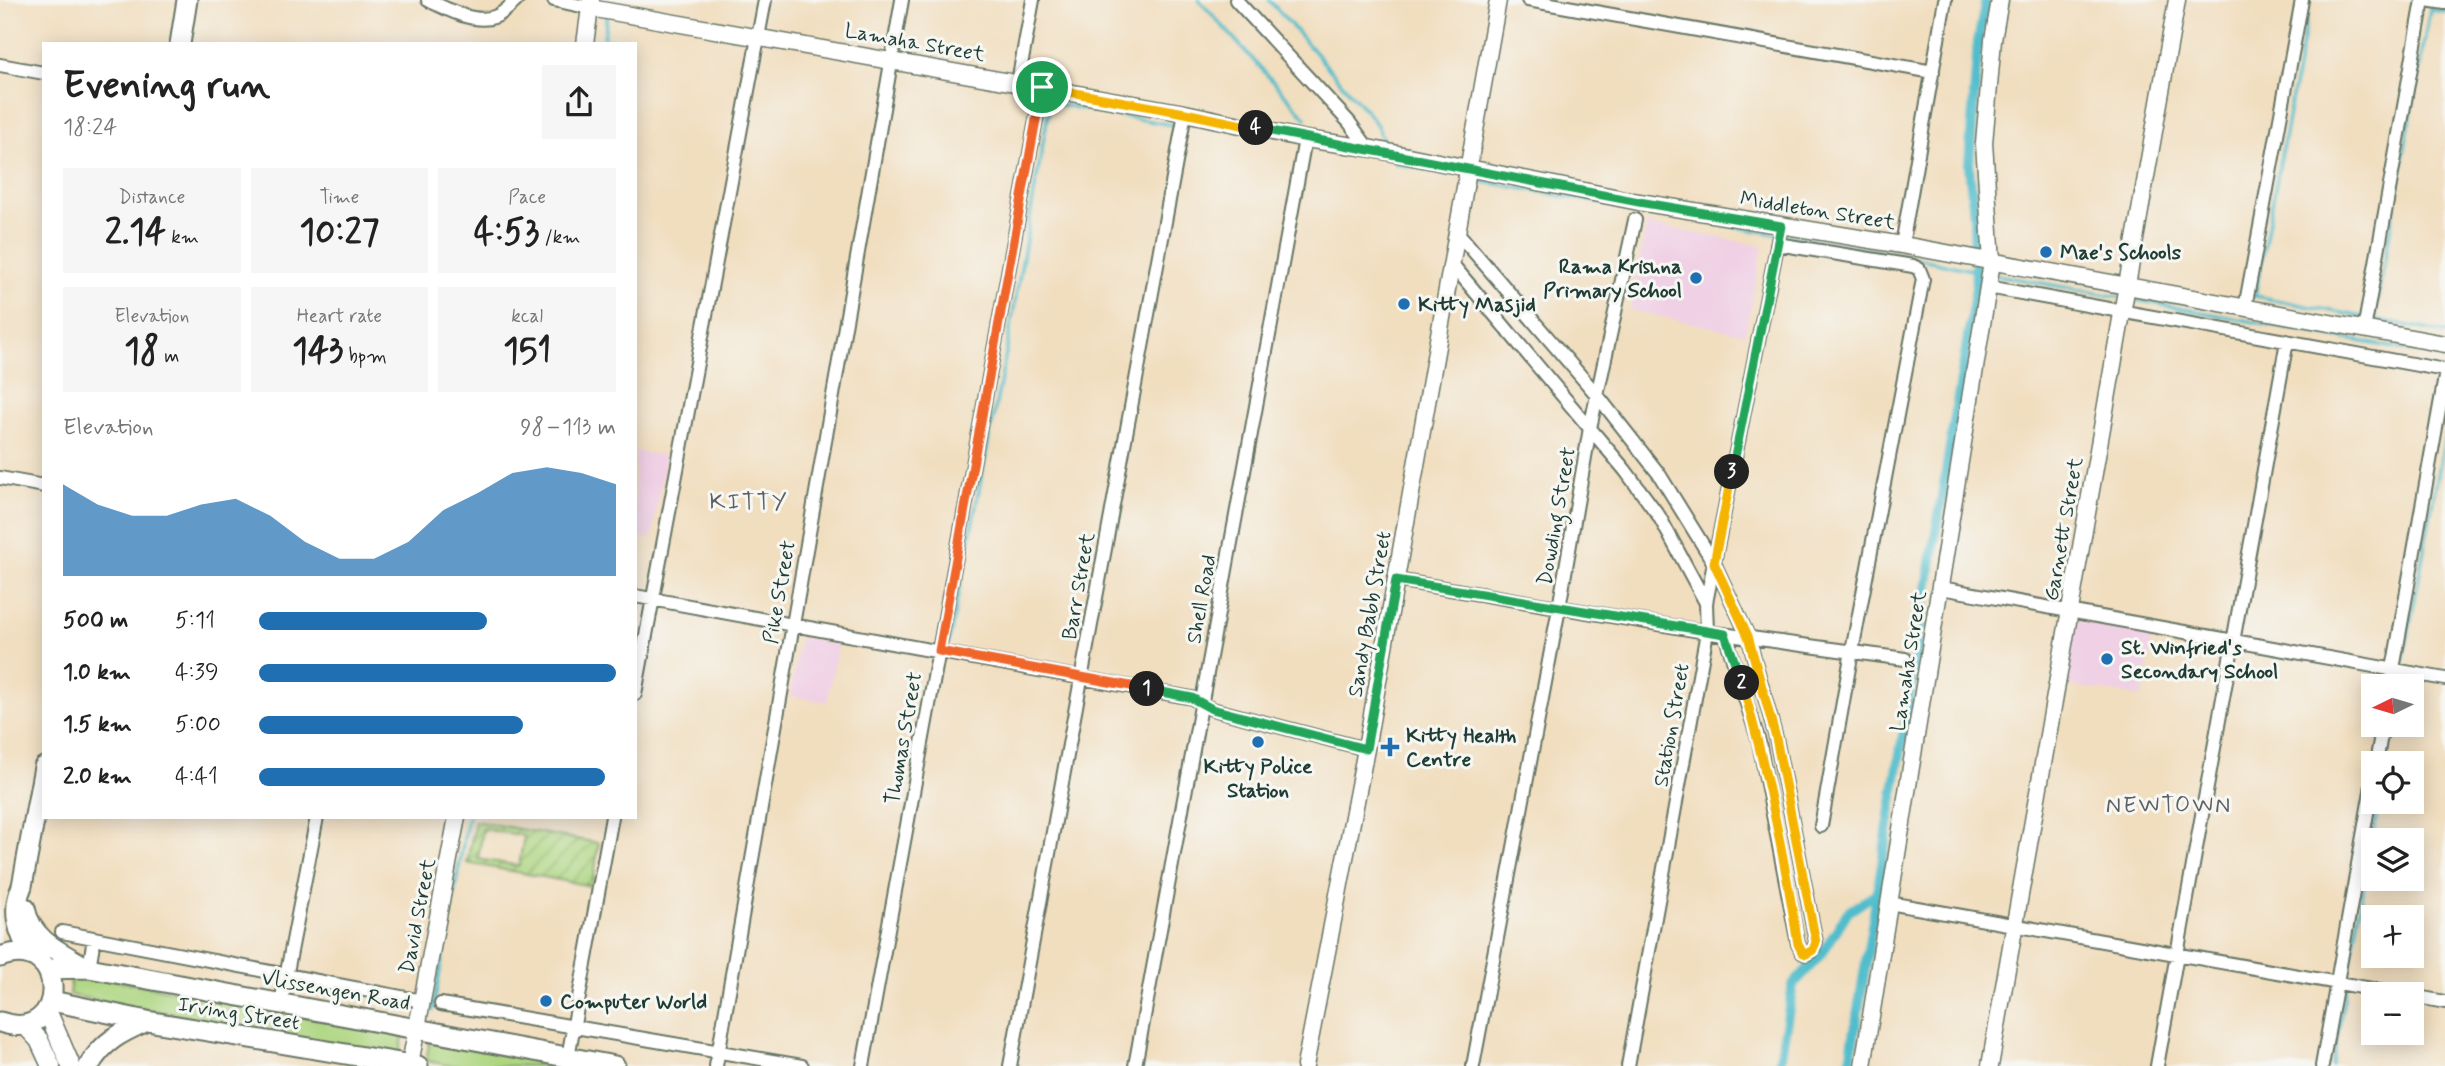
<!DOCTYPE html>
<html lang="en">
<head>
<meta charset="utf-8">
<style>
  :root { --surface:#fff; --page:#f6f6f6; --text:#222; --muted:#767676; --accent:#1f6fb2 }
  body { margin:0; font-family:Mynerve,sans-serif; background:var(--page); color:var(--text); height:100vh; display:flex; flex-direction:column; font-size:26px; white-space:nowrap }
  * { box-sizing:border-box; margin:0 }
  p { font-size:23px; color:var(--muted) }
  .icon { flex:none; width:38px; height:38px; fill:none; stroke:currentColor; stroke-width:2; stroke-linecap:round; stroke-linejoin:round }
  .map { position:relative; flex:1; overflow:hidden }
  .details { position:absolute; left:42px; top:42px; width:595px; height:777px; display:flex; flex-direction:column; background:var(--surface); border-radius:0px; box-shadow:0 4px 18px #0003 }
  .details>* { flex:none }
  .needle { width:46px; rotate:265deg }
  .buttons { position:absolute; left:2361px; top:674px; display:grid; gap:14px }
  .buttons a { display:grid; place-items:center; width:63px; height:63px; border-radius:0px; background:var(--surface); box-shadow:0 4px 18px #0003; font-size:35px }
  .pin { position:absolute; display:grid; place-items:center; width:60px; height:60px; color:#fff; margin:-30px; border:4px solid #fff; border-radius:50%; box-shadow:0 2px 7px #0007 }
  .km { position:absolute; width:35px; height:35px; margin:-18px; border-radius:50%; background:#222; color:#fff; font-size:19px; line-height:35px; text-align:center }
  .round { display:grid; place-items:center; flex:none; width:74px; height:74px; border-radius:0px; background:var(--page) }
  .summary { display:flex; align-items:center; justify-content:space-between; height:119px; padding:0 21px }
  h1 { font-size:38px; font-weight:700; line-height:52px }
  .figures { display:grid; grid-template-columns:repeat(3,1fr); gap:10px; height:119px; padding:7px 21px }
  .figures div { display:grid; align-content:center; border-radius:0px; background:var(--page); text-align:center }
  .figures b { font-size:35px; font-weight:700 }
  .figures small { font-size:19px; font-weight:400 }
  .figures p { font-size:19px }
  .chart { height:196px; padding:14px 21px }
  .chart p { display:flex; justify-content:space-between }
  .chart svg { width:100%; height:126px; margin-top:7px; fill:var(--accent); opacity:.7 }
  ul { padding:0 21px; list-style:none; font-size:23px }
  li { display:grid; grid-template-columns:112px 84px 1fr; align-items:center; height:52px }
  li i { height:18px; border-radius:9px; background:var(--accent) }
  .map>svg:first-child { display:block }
</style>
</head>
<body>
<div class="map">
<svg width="2445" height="1066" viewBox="0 0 2445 1066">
  <defs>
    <pattern id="garden-furrows" width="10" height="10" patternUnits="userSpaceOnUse" patternTransform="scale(1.75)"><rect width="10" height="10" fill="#aed681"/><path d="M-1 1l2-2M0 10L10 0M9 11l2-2" fill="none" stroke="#8daf6a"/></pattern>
  </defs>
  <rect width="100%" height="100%" fill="#f6f6f2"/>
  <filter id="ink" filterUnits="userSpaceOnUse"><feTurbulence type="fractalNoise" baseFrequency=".0143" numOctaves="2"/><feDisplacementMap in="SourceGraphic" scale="14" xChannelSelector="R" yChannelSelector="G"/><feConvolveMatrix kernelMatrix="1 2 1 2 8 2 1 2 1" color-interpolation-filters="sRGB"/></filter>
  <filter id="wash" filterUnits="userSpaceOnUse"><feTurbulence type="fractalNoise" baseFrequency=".00686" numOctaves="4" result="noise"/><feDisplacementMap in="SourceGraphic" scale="28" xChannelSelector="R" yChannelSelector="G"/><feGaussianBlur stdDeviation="1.57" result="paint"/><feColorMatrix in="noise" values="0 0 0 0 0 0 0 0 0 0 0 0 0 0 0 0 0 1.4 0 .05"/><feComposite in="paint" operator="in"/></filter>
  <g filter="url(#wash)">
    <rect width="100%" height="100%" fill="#f1debf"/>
    <path fill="#f0d0e5" d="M1646 224 1763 246 1745 334 1630 310Z
      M635 451 666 456 651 539 635 536Z
      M2072 620 2153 633 2142 697 2062 684Z
      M800 637 838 644 827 702 790 696Z"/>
    <path fill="#aed681" stroke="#668a5a" stroke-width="2" d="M93 976 404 1033 399 1056 69 995 71 977Z
      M430 1039 574 1066H453L426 1061Z"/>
    <path fill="url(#garden-furrows)" stroke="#668a5a" stroke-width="2" fill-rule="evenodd" d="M475 821 599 843 592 886 467 863ZM483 829 524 836 519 866 478 859Z"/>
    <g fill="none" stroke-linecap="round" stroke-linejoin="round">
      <path stroke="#51bdcc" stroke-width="3.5" d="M1199 0 1306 118
        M1269 0 1367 112 1377 125 1385 145
        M2310 0 2255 296 2445 333
        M2430 10 2445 12
        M603 44 607 16
        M1393 158 1396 164 1429 169 1446 175
        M1480 181 1624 207
        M1648 211 1775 234
        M1783 235 1903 255 1985 273
        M1996 275 2119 297
        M2130 299 2445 357
        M2374 319 2431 4
        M949 642 1007 348 1050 103 1172 125
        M2402 668 2445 436
        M2399 686 2401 676
        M2386 763 2392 724
        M433 1010 468 817
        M2332 1066 2379 802"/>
      <path stroke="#51bdcc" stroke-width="10" d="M1779 1066 1793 985 1823 952 1847 913 1879 891
        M1849 1066 1976 288 1974 215 1969 165 1978 42 1986 0"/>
    </g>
  </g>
  <g filter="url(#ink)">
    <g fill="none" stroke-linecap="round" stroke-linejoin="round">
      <g stroke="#687565" stroke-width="16">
        <path id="minor" d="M428 0C446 9 474 24 494 17 503 14 510 6 517 0
          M554 0 590 8
          M1236 0 1349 122 1368 148
          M1528 0 1933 72
          M2426 0 2445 3
          M0 65 44 73
          M1018 82 1033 0
          M1457 232 1597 395 1659 474 1714 563 1748 636 1776 738 1816 942 1813 950 1806 954 1802 952 1798 944 1759 742 1725 634
          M1777 244 1913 266 1919 269 1923 279 1852 651 1821 826
          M1902 245 1945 0
          M1451 263 1625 470 1659 516 1706 603
          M1988 287 2445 370
          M2245 308 2302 0
          M2364 330 2423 0
          M0 478 44 486
          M1396 580 1707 632 1905 659
          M1941 588 2445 679
          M635 596 1192 698 1212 709 1366 749
          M2390 686 2445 377
          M635 694 765 0
          M2376 763 2383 724
          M1889 903 2400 994
          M62 932 422 1001
          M89 968 94 938
          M2412 996 2445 1002
          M281 1003 317 817
          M441 1004 802 1066
          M568 1057 612 817
          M716 1066 902 0
          M863 1066 1042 87
          M1010 1066 1185 113
          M1135 1066 1305 139
          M1473 1066 1559 608 1590 428 1635 220
          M1628 1066 1707 632 1706 603 1781 226
          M2157 1066 2287 341
          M2322 1066 2373 780"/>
      </g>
      <g stroke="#687565" stroke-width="19">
        <path id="tertiary" d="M590 8 1185 113 1305 139 1368 148 1639 202 1902 245 2445 344
          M585 44 591 0
          M410 1064 457 817
          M1305 1066 1366 749 1498 0
          M1863 1066 1992 262 1984 143 1993 40 2000 0
          M1990 1066 2177 0"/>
      </g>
      <g stroke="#687565" stroke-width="21">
        <path id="secondary" d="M47 1010 71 1066
          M25 1025 39 1040 51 1066"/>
      </g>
      <g stroke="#687565" stroke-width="23">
        <path id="primary" d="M180 44 187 0
          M25 908C31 940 60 952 86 967
          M32 956C18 933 11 911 22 886L44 767
          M0 957C69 932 70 1046 0 1022
          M47 969 89 968 615 1066
          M52 1001 147 1021 418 1066
          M89 1066C103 1041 122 1032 147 1021"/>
      </g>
      <use href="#minor" stroke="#fff" stroke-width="12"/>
      <use href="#tertiary" stroke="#fff" stroke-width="16"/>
      <use href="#secondary" stroke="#fff" stroke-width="18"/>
      <use href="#primary" stroke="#fff" stroke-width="19"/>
    </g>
  </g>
  <g fill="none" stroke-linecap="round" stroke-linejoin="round" filter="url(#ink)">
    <g stroke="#fff" stroke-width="14">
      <path id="split-1" d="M1042 87 939 651 1147 689"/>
    </g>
    <g stroke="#fff" stroke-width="14">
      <path id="split-2" d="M1147 689 1192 698 1212 709 1366 749 1396 580 1725 634 1742 683"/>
    </g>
    <g stroke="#fff" stroke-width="14">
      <path id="split-3" d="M1732 472 1714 563 1748 636 1776 738 1816 942 1813 950 1806 954 1802 952 1798 944C1784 856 1767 769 1742 683"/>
    </g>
    <g stroke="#fff" stroke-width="14">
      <path id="split-4" d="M1256 128 1639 202 1781 226 1732 472"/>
    </g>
    <g stroke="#fff" stroke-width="14">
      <path id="split-5" d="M1042 87 1185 113 1256 128"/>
    </g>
    <use href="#split-1" stroke="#f0652b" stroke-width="9"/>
    <use href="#split-2" stroke="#22a559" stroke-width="9"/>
    <use href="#split-3" stroke="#f5b400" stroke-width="9"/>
    <use href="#split-4" stroke="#22a559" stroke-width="9"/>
    <use href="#split-5" stroke="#f5b400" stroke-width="9"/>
  </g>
  <g fill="#1f6fb2" stroke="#f6f6f2" stroke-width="2.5">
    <circle cx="2046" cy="252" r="7"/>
    <circle cx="1696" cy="278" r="7"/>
    <circle cx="1404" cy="304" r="7"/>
    <circle cx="2107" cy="659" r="7"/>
    <circle cx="1258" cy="742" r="7"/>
    <path d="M1386.5 736.5h7v7h7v7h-7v7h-7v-7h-7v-7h7z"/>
    <circle cx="546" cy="1001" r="7"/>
  </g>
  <g text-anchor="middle" stroke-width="6" stroke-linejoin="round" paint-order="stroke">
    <g font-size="21" fill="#1f3d34" stroke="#f6f6f2">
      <text transform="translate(915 42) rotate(10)" y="7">Lamaha Street</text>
      <text transform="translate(1818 210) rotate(9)" y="7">Middleton Street</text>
      <text transform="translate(1556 516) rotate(-80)" y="7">Dowding Street</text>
      <text transform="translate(2063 529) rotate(-80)" y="7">Garnett Street</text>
      <text transform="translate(1078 586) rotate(-80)" y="7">Barr Street</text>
      <text transform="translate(779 592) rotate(-80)" y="7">Pike Street</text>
      <text transform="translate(1201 599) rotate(-80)" y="7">Shell Road</text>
      <text transform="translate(1369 614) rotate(-80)" y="7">Sandy Babb Street</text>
      <text transform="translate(1908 661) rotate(-81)" y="7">Lamaha Street</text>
      <text transform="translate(1671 725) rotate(-80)" y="7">Station Street</text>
      <text transform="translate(903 738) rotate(-80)" y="7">Thomas Street</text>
      <text transform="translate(417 916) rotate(-79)" y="7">David Street</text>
      <text transform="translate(336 990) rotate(10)" y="7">Vlissengen Road</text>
      <text transform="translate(239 1013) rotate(9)" y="7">Irving Street</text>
    </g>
    <g font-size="21" font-weight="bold" fill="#1f3d34" stroke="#f6f6f2" text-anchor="start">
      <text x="2060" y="259">Mae's Schools</text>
      <text x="1682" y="273" text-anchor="end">Rama Krishna<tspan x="1682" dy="24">Primary School</tspan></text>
      <text x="1418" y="311">Kitty Masjid</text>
      <text x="2121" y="654">St. Winfried's<tspan x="2121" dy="24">Secondary School</tspan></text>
      <text x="1406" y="742">Kitty Health<tspan x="1406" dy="24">Centre</tspan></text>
      <text x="1258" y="773" text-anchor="middle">Kitty Police<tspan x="1258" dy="24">Station</tspan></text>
      <text x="560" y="1008">Computer World</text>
    </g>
    <g font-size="23" letter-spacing="2" fill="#5f6063" stroke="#f6f6f2">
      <text x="749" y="509">KITTY</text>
      <text x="2169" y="812">NEWTOWN</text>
    </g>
  </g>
</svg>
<div class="buttons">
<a><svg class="needle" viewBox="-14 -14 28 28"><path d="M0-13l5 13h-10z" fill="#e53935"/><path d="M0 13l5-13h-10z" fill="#767676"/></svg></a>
<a><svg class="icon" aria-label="locate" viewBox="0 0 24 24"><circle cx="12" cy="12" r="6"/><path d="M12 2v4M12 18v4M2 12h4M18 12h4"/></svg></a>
<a><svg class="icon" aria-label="layers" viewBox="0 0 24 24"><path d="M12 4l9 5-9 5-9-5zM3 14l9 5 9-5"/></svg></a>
<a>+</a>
<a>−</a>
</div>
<div class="pin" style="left:1042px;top:87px;background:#1e9e55"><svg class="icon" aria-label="arrive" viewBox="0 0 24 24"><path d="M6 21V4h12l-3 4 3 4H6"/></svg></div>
<b class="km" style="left:1147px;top:689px">1</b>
<b class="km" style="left:1742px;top:683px">2</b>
<b class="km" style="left:1732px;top:472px">3</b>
<b class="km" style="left:1256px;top:128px">4</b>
<section class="details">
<div class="summary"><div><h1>Evening run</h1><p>18:24</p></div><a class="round"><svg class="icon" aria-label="share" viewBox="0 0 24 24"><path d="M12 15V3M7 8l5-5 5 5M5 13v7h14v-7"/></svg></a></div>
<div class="figures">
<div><p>Distance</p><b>2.14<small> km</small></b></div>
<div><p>Time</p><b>10:27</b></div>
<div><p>Pace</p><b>4:53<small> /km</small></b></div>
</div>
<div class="figures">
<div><p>Elevation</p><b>18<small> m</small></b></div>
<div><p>Heart rate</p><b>143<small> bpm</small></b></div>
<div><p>kcal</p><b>151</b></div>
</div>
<div class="chart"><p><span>Elevation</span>98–113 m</p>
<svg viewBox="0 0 160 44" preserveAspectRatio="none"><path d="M0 44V12L10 19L20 23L30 23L40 19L50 17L60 23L70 32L80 38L90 38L100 32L110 21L120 15L130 8L140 6L150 8L160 12V44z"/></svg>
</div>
<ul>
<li><b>500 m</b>5:11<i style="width:64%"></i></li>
<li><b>1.0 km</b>4:39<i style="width:100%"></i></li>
<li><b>1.5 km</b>5:00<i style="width:74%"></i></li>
<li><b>2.0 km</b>4:41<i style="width:97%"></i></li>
</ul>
</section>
</div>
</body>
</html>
